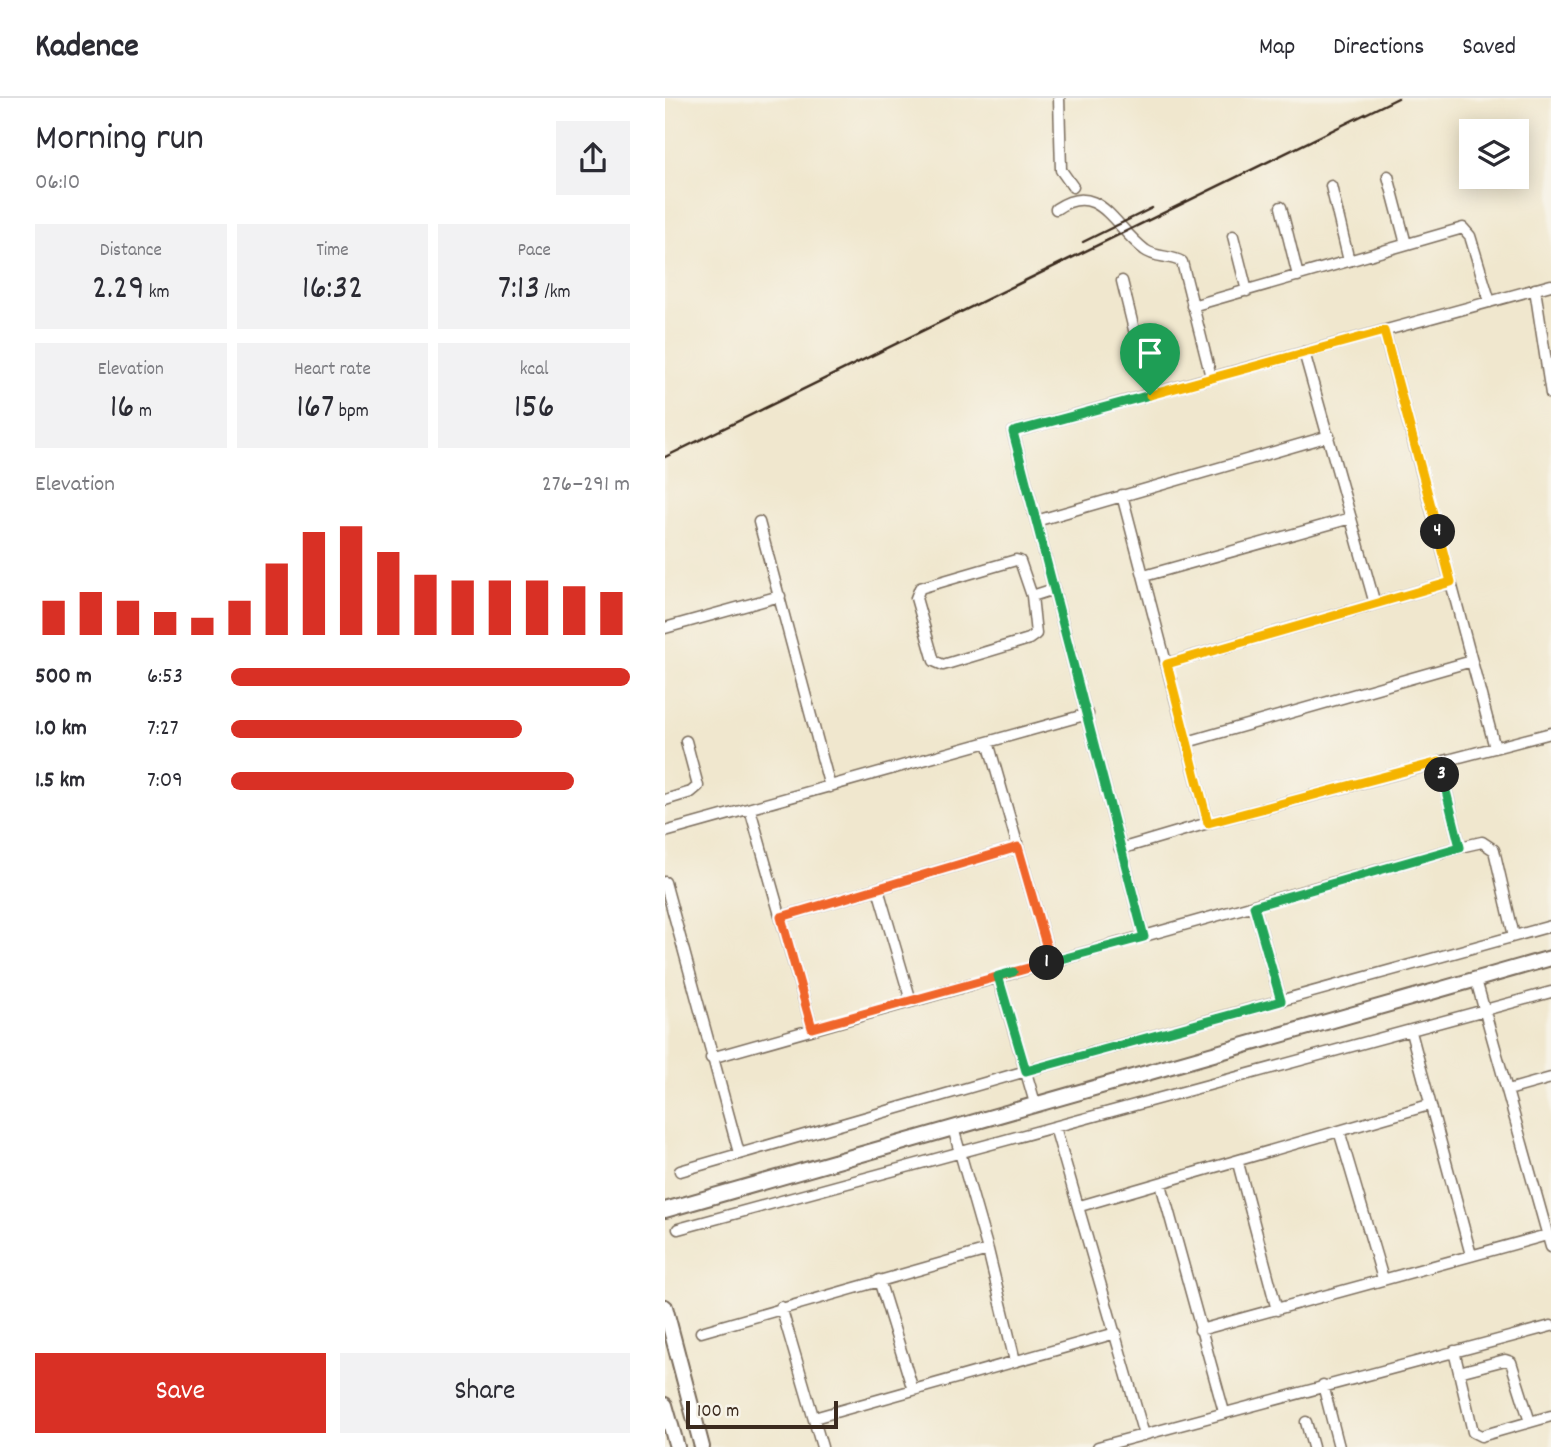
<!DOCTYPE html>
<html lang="en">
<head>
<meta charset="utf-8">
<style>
  :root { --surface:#fff; --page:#f2f2f3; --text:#2b2b33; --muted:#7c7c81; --line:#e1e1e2; --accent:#d93025 }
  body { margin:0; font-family:Dekko,sans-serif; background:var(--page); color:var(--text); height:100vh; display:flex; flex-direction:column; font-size:26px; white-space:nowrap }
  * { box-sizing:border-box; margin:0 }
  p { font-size:23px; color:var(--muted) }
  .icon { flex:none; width:38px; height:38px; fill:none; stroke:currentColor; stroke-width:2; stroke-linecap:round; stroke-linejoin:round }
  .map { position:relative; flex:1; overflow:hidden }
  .details { display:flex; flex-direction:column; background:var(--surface); width:665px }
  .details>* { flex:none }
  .fabs { position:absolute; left:794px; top:21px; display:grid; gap:14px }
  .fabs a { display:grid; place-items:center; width:70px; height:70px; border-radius:0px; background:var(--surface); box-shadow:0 4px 18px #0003; font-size:35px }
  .scale { position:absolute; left:21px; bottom:18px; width:152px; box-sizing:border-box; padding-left:7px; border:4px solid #3b2a1e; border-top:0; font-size:19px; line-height:24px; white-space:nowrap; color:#3b2a1e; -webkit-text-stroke:5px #f7f3e8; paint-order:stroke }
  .pin { position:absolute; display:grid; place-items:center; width:60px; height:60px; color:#fff; margin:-72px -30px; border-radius:50% 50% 50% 0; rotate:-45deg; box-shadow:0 0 7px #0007 }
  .pin .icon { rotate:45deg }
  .km { position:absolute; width:35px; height:35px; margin:-18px; border-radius:50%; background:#222; color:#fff; font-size:19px; line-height:35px; text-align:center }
  .round { display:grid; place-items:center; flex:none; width:74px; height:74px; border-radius:0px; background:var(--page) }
  .summary { display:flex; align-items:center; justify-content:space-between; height:119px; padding:0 35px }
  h1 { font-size:38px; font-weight:600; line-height:52px }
  .stats { display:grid; grid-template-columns:repeat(3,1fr); gap:10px; height:119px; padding:7px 35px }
  .stats div { display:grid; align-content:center; border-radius:0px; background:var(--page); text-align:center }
  .stats b { font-size:35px; font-weight:600 }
  .stats small { font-size:19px; font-weight:400 }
  .stats p { font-size:19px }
  .chart { height:196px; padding:14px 35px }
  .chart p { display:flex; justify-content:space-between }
  .chart svg { width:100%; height:126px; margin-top:7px; stroke:var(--accent); stroke-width:6 }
  .primary-button { display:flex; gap:14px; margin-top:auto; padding:14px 35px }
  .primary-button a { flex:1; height:80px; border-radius:0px; background:var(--accent); color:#fff; font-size:28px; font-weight:600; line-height:80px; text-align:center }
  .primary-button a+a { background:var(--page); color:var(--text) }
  ul { padding:0 35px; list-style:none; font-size:23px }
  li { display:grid; grid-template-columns:112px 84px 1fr; align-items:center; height:52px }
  li i { height:18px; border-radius:9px; background:var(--accent) }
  header { display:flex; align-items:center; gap:42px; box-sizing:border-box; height:98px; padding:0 35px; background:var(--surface); border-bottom:2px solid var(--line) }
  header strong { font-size:33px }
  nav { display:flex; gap:38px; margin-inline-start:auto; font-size:24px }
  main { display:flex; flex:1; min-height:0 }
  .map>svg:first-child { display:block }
</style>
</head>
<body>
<header>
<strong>Kadence</strong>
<nav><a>Map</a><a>Directions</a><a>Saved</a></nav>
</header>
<main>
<section class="details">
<div class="summary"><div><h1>Morning run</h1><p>06:10</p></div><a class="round"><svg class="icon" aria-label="share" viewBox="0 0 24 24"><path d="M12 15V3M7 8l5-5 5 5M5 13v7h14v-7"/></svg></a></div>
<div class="stats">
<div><p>Distance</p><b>2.29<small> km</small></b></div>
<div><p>Time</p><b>16:32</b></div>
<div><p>Pace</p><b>7:13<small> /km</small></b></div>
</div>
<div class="stats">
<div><p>Elevation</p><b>16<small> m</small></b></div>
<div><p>Heart rate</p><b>167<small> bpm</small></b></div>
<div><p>kcal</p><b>156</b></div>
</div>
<div class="chart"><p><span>Elevation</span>276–291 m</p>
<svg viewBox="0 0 160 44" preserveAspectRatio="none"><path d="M5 44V32M15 44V29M25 44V32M35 44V36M45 44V38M55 44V32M65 44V19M75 44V8M85 44V6M95 44V15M105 44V23M115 44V25M125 44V25M135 44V25M145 44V27M155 44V29"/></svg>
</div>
<ul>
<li><b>500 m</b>6:53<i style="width:100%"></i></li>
<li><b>1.0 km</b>7:27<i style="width:73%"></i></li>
<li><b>1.5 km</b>7:09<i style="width:86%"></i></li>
</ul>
<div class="primary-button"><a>Save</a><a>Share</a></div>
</section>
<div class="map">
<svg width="886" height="1349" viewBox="0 0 886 1349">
  <rect width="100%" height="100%" fill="#f7f3e8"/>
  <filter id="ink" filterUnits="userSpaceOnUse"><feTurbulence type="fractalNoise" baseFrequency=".0143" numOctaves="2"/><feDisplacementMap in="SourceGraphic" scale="14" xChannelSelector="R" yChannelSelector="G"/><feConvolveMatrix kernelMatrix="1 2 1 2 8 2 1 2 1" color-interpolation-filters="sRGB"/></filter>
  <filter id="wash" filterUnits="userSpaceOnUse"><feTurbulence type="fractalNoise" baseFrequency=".00686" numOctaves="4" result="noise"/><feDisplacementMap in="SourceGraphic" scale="28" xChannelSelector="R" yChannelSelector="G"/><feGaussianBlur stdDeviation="1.57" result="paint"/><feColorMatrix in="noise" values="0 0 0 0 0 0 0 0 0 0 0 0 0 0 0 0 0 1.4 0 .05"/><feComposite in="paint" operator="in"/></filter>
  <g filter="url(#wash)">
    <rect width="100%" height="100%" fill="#f0e7ce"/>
  </g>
  <g filter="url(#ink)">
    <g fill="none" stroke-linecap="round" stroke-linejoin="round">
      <g stroke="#7a6c5c" stroke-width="13">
        <path id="street" d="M394 0 396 72 408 89
          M723 78 741 146
          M666 88 684 163
          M616 109 633 178
          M391 111C434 82 448 128 480 152 490 160 506 157 517 164L546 279
          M568 138 582 193
          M457 183 485 297
          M870 191 886 296
          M527 208 798 130 805 138 825 204
          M719 233 830 650
          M639 254 710 506
          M457 397 543 725
          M371 423 664 338
          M94 424 165 689
          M479 478 686 420
          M367 498 371 536 364 541 278 567 269 563 251 500 255 490 351 462 355 463 367 498 389 491
          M0 530 115 498
          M501 566 786 484
          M323 644 386 864
          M522 644 807 563
          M0 702 26 694 33 688 21 643
          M85 711 147 930
          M0 734 423 616
          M795 749 817 744 829 752 849 838
          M455 751 543 725 886 635
          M0 784 74 1055
          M213 791 246 903
          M589 808 616 903
          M116 819 353 749
          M479 839 348 334 886 187
          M333 879 370 1005
          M811 882 886 1149
          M746 934 806 1157
          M46 960 795 749 774 664
          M843 992 886 980
          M390 1029 479 1337
          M288 1030 323 1152 350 1263
          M675 1036 718 1181
          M573 1065 612 1212
          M15 1073 361 973 886 828
          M496 1086 559 1314
          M415 1108 764 1007
          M13 1131 886 894
          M214 1182 248 1292
          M116 1209 157 1349
          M535 1232 882 1137
          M36 1234 323 1152
          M789 1253 794 1274
          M658 1287 674 1349
          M149 1320 451 1235
          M641 1324 648 1349
          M865 1324 846 1264 840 1262 794 1274 808 1334 816 1338 886 1318
          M433 1349 886 1228"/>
      </g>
      <g stroke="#7a6c5c" stroke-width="18">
        <path id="secondary" d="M0 1112 886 860
          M0 1209 37 1349
          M0 1307 12 1349"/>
      </g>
      <use href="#street" stroke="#fff" stroke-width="10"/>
      <use href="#secondary" stroke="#fff" stroke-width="14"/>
      <path stroke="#3b2a1e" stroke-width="2.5" d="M418 144 487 110
        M0 359 733 0"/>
    </g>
  </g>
  <g fill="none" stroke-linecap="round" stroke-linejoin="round" filter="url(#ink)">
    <g stroke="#fff" stroke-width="14">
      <path id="split-1" d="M382 865 479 839 348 334 485 297"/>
    </g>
    <g stroke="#fff" stroke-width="14">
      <path id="split-2" d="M348 874 386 864 353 749 116 819 147 930 382 865"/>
    </g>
    <g stroke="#fff" stroke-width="14">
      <path id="split-3" d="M348 874 333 878 361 973 616 903 589 808 795 749 777 677"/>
    </g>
    <g stroke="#fff" stroke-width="14">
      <path id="split-4" d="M773 434 786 484 502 566 543 725 774 664 777 677"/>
    </g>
    <g stroke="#fff" stroke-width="14">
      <path id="split-5" d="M485 297 719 233 773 434"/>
    </g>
    <use href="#split-1" stroke="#22a559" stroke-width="9"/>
    <use href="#split-2" stroke="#f0652b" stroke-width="9"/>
    <use href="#split-3" stroke="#22a559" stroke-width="9"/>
    <use href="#split-4" stroke="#f5b400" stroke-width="9"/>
    <use href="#split-5" stroke="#f5b400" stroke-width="9"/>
  </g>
</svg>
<div class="fabs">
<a><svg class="icon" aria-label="layers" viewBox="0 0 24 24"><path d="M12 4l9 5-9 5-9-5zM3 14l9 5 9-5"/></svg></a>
</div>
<div class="scale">100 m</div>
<div class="pin" style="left:485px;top:297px;background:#1e9e55"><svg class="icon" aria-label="arrive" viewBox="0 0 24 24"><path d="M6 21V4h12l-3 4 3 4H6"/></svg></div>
<b class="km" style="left:382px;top:865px">1</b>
<b class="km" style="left:777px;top:677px">3</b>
<b class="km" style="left:773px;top:434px">4</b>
</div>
</main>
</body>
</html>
